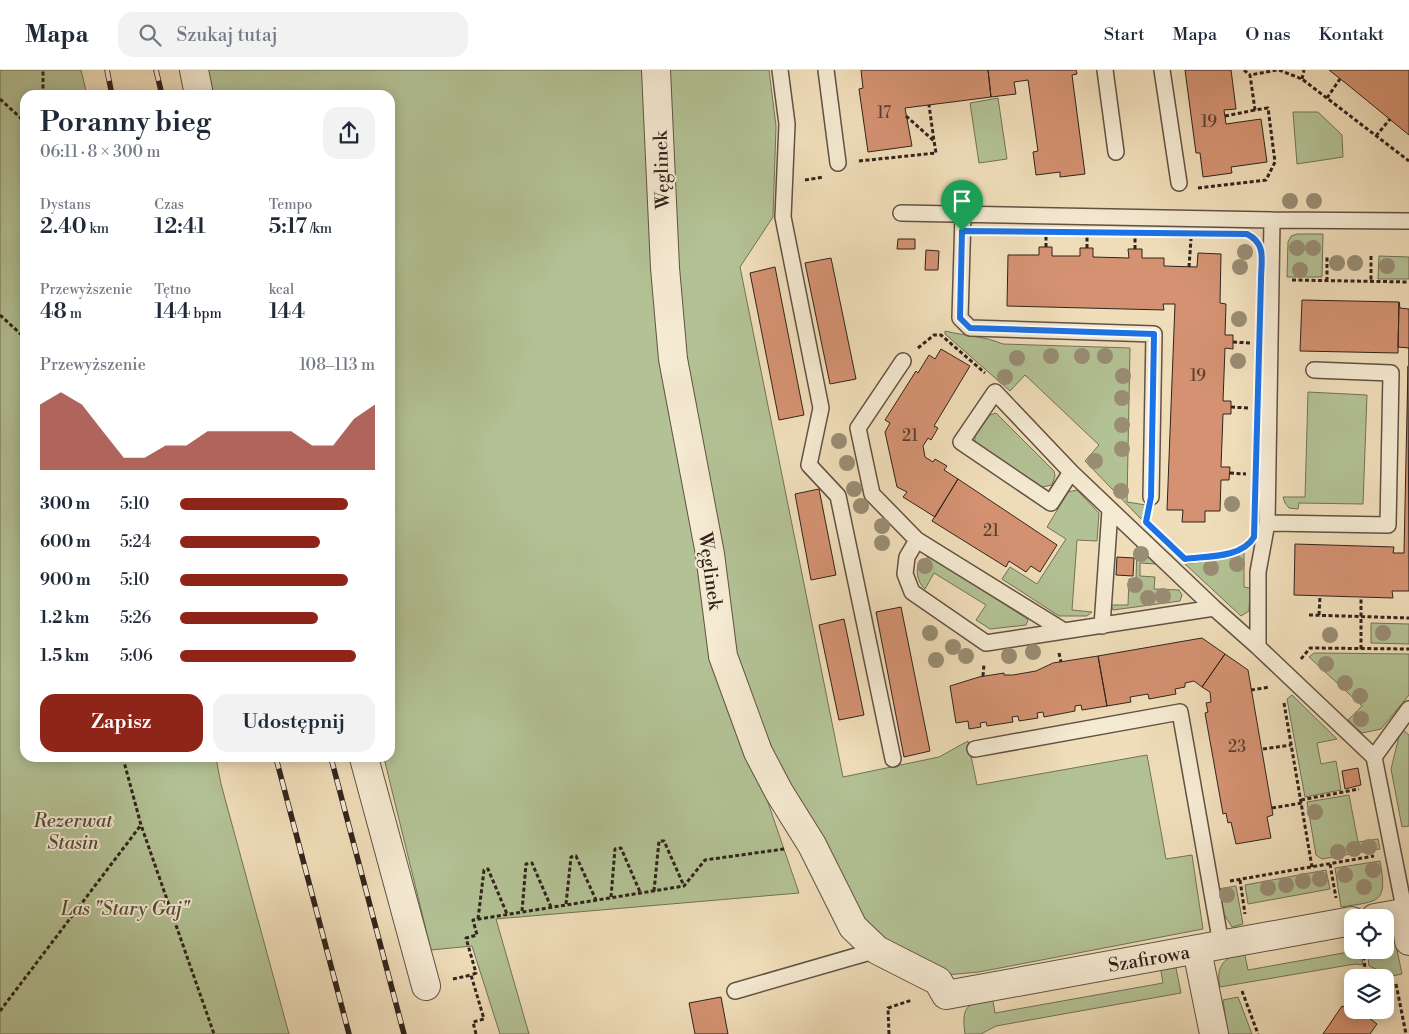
<!DOCTYPE html>
<html lang="pl">
<head>
<meta charset="utf-8">
<style>
  :root { --surface:#fff; --page:#f2f2f3; --text:#1f2937; --muted:#747a83; --line:#e0e1e3; --accent:#8f2418 }
  body { margin:0; font-family:"Libre Bodoni",serif; background:var(--page); color:var(--text); height:100vh; display:flex; flex-direction:column; font-size:19px; white-space:nowrap }
  * { box-sizing:border-box; margin:0 }
  p { font-size:16px; color:var(--muted) }
  .icon { flex:none; width:28px; height:28px; fill:none; stroke:currentColor; stroke-width:2; stroke-linecap:round; stroke-linejoin:round }
  .map { position:relative; flex:1; overflow:hidden }
  .side { position:absolute; left:20px; top:20px; width:375px; height:672px; display:flex; flex-direction:column; background:var(--surface); border-radius:15px; box-shadow:0 2px 12px #0003 }
  .side>* { flex:none }
  .tools { position:absolute; left:1344px; top:839px; display:grid; gap:10px }
  .tools a { display:grid; place-items:center; width:50px; height:50px; border-radius:10px; background:var(--surface); box-shadow:0 2px 12px #0003; font-size:25px }
  .pin { position:absolute; display:grid; place-items:center; width:42px; height:42px; color:#fff; margin:-51px -21px; border-radius:50% 50% 50% 0; rotate:-45deg; box-shadow:0 0 5px #0007 }
  .pin .icon { rotate:45deg }
  .round { display:grid; place-items:center; flex:none; width:52px; height:52px; border-radius:15px; background:var(--page) }
  .headline { display:flex; align-items:center; justify-content:space-between; height:85px; padding:0 20px }
  h1 { font-size:28px; font-weight:600; line-height:38px }
  .metrics { display:grid; grid-template-columns:repeat(3,1fr); gap:8px; height:85px; padding:5px 20px }
  .metrics div { display:grid; align-content:center }
  .metrics b { font-size:21px; font-weight:600 }
  .metrics small { font-size:14px; font-weight:400 }
  .metrics p { font-size:14px }
  .chart { height:140px; padding:10px 20px }
  .chart p { display:flex; justify-content:space-between }
  .chart svg { width:100%; height:90px; margin-top:5px; fill:var(--accent); opacity:.7 }
  .primary-button { display:flex; gap:10px; margin-top:auto; padding:10px 20px }
  .primary-button a { flex:1; height:58px; border-radius:15px; background:var(--accent); color:#fff; font-size:20px; font-weight:600; line-height:58px; text-align:center }
  .primary-button a+a { background:var(--page); color:var(--text) }
  ul { padding:0 20px; list-style:none; font-size:16px }
  li { display:grid; grid-template-columns:80px 60px 1fr; align-items:center; height:38px }
  li i { height:12px; border-radius:6px; background:var(--accent) }
  header { display:flex; align-items:center; gap:30px; box-sizing:border-box; height:70px; padding:0 25px; background:var(--surface); border-bottom:1px solid var(--line) }
  header strong { font-size:24px }
  nav { display:flex; gap:28px; margin-inline-start:auto; font-size:18px }
  .search { width:350px; height:45px; background:var(--page); display:flex; align-items:center; gap:12px; box-sizing:border-box; padding:0 18px; border-radius:15px; color:var(--muted); font-size:19px }
  .map>svg:first-child { display:block }
</style>
</head>
<body>
<header>
<strong>Mapa</strong>
<div class="search"><svg class="icon" aria-label="search" viewBox="0 0 24 24"><circle cx="10" cy="10" r="6"/><path d="M15 15l6 6"/></svg>Szukaj tutaj</div>
<nav><a>Start</a><a>Mapa</a><a>O nas</a><a>Kontakt</a></nav>
</header>
<div class="map">
<svg width="1409" height="964" viewBox="0 0 1409 964">
  <rect width="100%" height="100%" fill="#f0deba"/>
  <filter id="stains"><feTurbulence type="fractalNoise" baseFrequency=".004" numOctaves="4"/><feColorMatrix values="0 0 0 0 .2 0 0 0 0 .09 0 0 0 0 .02 0 0 0 .5 -.17"/></filter>
  <radialGradient id="worn" r=".72"><stop offset=".6" stop-color="#630" stop-opacity="0"/><stop offset="1" stop-color="#630" stop-opacity=".3"/></radialGradient>
  <path fill="#b3c295" stroke="#727258" d="M0 0H81L87 25H25V688H216L221 714 289 964H0Z
    M208 0H769L776 56 773 147 740 197 843 707 939 687 968 671 977 715 1147 685 1166 789 1192 785 1203 859 979 902 946 905 864 866 762 715 799 823 496 849 529 964H500L472 876 431 880 384 688H390V25H213Z
    M998 28 1007 89 979 93 970 33Z
    M1293 42H1318L1342 65 1343 87 1297 94Z
    M1297 164H1323L1322 207H1287L1288 172 1291 166Z
    M1379 186 1409 187V209H1378Z
    M945 261C965 266 984 266 1003 274L1130 278 1127 432 1146 435 1143 451 1085 391 1099 375 1025 305 1010 321 945 264Z
    M1308 322 1367 325 1363 434 1299 433 1298 439 1289 438 1285 433 1283 427H1305Z
    M996 343 1054 401 1055 406 1052 415 1042 417 975 373V366L990 345Z
    M1077 420 1099 443 1097 471 1077 470 1072 540 1092 542 1087 546H1059L1002 509 1010 497 1037 514 1066 469 1047 457 1068 422Z
    M1137 476 1156 494 1140 493V506L1155 507 1154 519 1179 520 1182 525 1180 531 1113 540 1111 535H1128L1129 509H1136Z
    M1244 482V517L1250 518 1249 541 1241 546 1185 494 1237 487Z
    M930 487 1026 548 1028 550 1026 555 990 559 976 550 986 535 934 503 925 519C917 512 915 500 920 490Z
    M1371 553 1409 554V574L1371 573Z
    M1314 583 1409 584V625L1381 659 1362 663 1348 650 1362 636 1309 587Z
    M1292 625 1337 669 1317 673 1321 694 1336 691 1341 720 1305 727 1287 629Z
    M1401 658 1409 665V756L1402 757 1391 699Z
    M1349 725 1358 772 1378 769 1380 779 1322 789 1316 785 1307 732Z
    M1380 791C1388 834 1379 831 1341 837L1335 798Z
    M1326 800 1330 819 1248 834 1245 815Z
    M1236 816 1243 854 1232 857 1222 841 1218 819Z
    M1385 861 1395 870 1402 904 1392 906 1369 896 1367 880H1385Z
    M1360 880 1363 895 1355 894 1220 917C1215 895 1225 888 1244 881L1248 900Z
    M1175 893 1181 923 996 956 981 964H965C961 936 967 934 992 926L995 943 1163 913 1160 895Z
    M1238 927 1252 964H1228L1223 930Z"/>
  <path fill="#d49272" stroke="#31231c" d="M861 0H988L991 27 905 38 912 76 868 82 859 19 863 18Z
    M988 0H1076L1077 4 1072 5 1085 104 1060 107V102L1036 105 1033 82 1038 81 1028 10 1014 12 1016 24 991 27Z
    M1185 0H1231L1236 39 1224 40 1226 54 1261 49 1267 92 1231 97 1232 103 1203 107 1200 83H1196Z
    M1329 0H1409V65L1348 15Z
    M898 169H915V179H897Z
    M1039 177H1052V186H1080V178H1093V187L1129 188 1128 179H1142V188H1164V196L1197 197 1198 183 1221 184 1220 233 1226 234 1225 265H1233V279L1225 278 1223 331H1231V344H1223L1221 397H1230L1229 410H1221L1220 441H1205V452H1182L1183 440H1167L1175 234H1163L1164 240 1007 236 1008 185H1039Z
    M926 180 939 181 938 200H925Z
    M831 188 856 309 830 314 805 193Z
    M775 197 804 345 779 350 750 203Z
    M1302 230 1399 232 1398 283 1300 281Z
    M1399 232 1400 238 1409 239V296V278L1398 277Z
    M941 279 970 296 934 356 938 358 931 370 928 368 923 376 925 387 933 392 935 389 947 396 944 400 958 409 935 447 903 427 907 422 897 417 885 362 890 353 885 350 916 301 918 303 929 285 935 289Z
    M1408 296 1409 521H1392L1393 528 1294 525 1295 474 1394 477 1393 483H1404Z
    M958 409 1057 475 1040 502 1031 496 1026 502 1009 491 1006 497 932 451Z
    M819 419 836 505 811 510 795 424Z
    M1117 487 1134 488 1133 506 1116 505Z
    M901 537 930 681 904 687 876 542Z
    M844 549 864 645 839 650 819 555Z
    M1202 568 1225 584 1202 617 1194 611 1185 613V617L1175 619 1176 624 1149 629 1148 624 1130 627 1131 632 1107 636 1098 586Z
    M1225 584 1248 600 1273 745 1267 747 1271 768 1236 774 1231 752 1228 753 1226 743 1223 744 1205 643 1208 642 1206 633 1211 632 1210 622 1202 617Z
    M1098 586 1107 636 1082 640 1081 635 1075 636V641L1044 647 1043 642 1037 643 1038 648 1019 651 1018 646 1012 647 1013 652 987 656 986 652 980 653 981 657 969 659 968 651 956 653 950 616 979 607 1004 603V605H1013L1036 601 1053 593Z
    M1358 698 1361 715 1345 719 1342 701Z
    M721 927 728 964H695L689 933Z
    M1352 928V940H1365L1363 943 1377 954 1370 964H1323L1342 936 1346 938Z"/>
  <g fill="none" stroke-linecap="round" stroke-linejoin="round">
    <g stroke="#615244" stroke-width="18">
      <path id="service" d="M780 0 787 54 783 147 821 338 809 395 838 426 893 689
        M826 0 838 93
        M1105 0 1116 82
        M1162 0 1179 113
        M901 143 1272 150 1267 453 1258 502V577L1214 538 986 573 912 522 905 504 907 487 917 470
        M963 145 960 248 970 258 1154 264 1151 427
        M1272 150 1409 151
        M903 291 858 358 872 424 917 470 1064 561
        M1071 402 1051 433 961 372 995 322 1071 402 1214 538
        M1267 453 1388 455 1391 303 1314 300
        M1102 556 1110 440
        M1258 577 1374 687 1405 843
        M975 679 1180 642 1221 874
        M1374 687 1409 639
        M735 921 877 880"/>
    </g>
    <g stroke="#615244" stroke-width="30">
      <path id="minor" d="M194 0 199 25
        M656 0 665 198 673 289 710 484 723 586 758 682 779 722 812 775 853 857 877 880 938 911 946 925 1352 851
        M364 688 426 916
        M1405 843 1409 871
        M1375 848 1409 842
        M1197 880 1214 964"/>
    </g>
    <path stroke="#31231c" stroke-width="3" stroke-dasharray="4 2.5" stroke-linecap="butt" d="M1244 0 1250 5
      M1279 0 1302 9 1409 91
      M1302 9 1304 0
      M43 25V0
      M1327 28 1340 9
      M0 29 25 52
      M906 46 934 71 929 35
      M1225 46 1255 40
      M1376 66 1390 49
      M859 91 936 83 934 71
      M805 110 824 107
      M1198 118 1266 110 1275 92 1268 38 1255 40 1250 5 1277 0
      M1046 177V165
      M1087 178V166
      M1135 179V168
      M1371 186V212
      M1189 197 1191 169
      M1292 210 1409 212
      M1327 211V186
      M0 245 25 268
      M1233 272 1250 273
      M918 278 934 265H941L985 303
      M1231 337 1248 338
      M1230 403 1246 404
      M1192 488 1240 480
      M1309 545 1409 548
      M1319 545 1320 526
      M1361 579V527
      M1059 583 1061 592
      M1301 589 1310 578 1409 579
      M983 606 984 594
      M1251 620 1270 617
      M1284 633 1312 797
      M1263 679 1291 675
      M123 688 141 755 214 964
      M1301 730 1359 719
      M1272 738 1302 733
      M1330 794 1336 828
      M1240 810 1245 844
      M1230 811 1374 786
      M654 821 659 771H664L684 816
      M611 827 615 779 621 778 640 822
      M566 834 571 787 576 786 596 830
      M522 841 526 794 532 793 551 837
      M478 849 484 800 488 799 507 844
      M1363 880 1365 898
      M453 909 471 905
      M1396 914 1406 964
      M1242 921 1258 964
      M0 941 141 755
      M476 964 473 952 484 949 471 905 476 903 466 868 477 865 473 850 684 816 705 790 784 779
      M889 964 888 938 912 930"/>
    <use href="#service" stroke="#f5ead2" stroke-width="15"/>
    <use href="#minor" stroke="#f5ead2" stroke-width="28"/>
    <g stroke="#31231c" stroke-width="5.5">
      <path id="rail" d="M107 0 112 25
        M156 0 162 25
        M276 688 349 964
        M331 688 404 964"/>
    </g>
    <use href="#rail" stroke="#f5ead2" stroke-width="4" stroke-dasharray="11" stroke-linecap="butt"/>
  </g>
  <g fill="#998d74">
    <circle cx="1290" cy="131" r="8"/>
    <circle cx="1314" cy="131" r="8"/>
    <circle cx="1297" cy="178" r="8"/>
    <circle cx="1313" cy="178" r="8"/>
    <circle cx="1245" cy="182" r="8"/>
    <circle cx="1337" cy="193" r="8"/>
    <circle cx="1355" cy="193" r="8"/>
    <circle cx="1387" cy="196" r="8"/>
    <circle cx="1240" cy="197" r="8"/>
    <circle cx="1300" cy="200" r="8"/>
    <circle cx="1239" cy="249" r="8"/>
    <circle cx="1051" cy="286" r="8"/>
    <circle cx="1082" cy="286" r="8"/>
    <circle cx="1105" cy="286" r="8"/>
    <circle cx="1017" cy="288" r="8"/>
    <circle cx="1238" cy="291" r="8"/>
    <circle cx="1123" cy="306" r="8"/>
    <circle cx="1005" cy="307" r="8"/>
    <circle cx="1122" cy="328" r="8"/>
    <circle cx="1122" cy="355" r="8"/>
    <circle cx="839" cy="371" r="8"/>
    <circle cx="1122" cy="379" r="8"/>
    <circle cx="1095" cy="391" r="8"/>
    <circle cx="847" cy="393" r="8"/>
    <circle cx="854" cy="419" r="8"/>
    <circle cx="1121" cy="421" r="8"/>
    <circle cx="1232" cy="434" r="8"/>
    <circle cx="861" cy="436" r="8"/>
    <circle cx="882" cy="456" r="8"/>
    <circle cx="882" cy="473" r="8"/>
    <circle cx="1141" cy="484" r="8"/>
    <circle cx="1237" cy="494" r="8"/>
    <circle cx="925" cy="496" r="8"/>
    <circle cx="1211" cy="498" r="8"/>
    <circle cx="1135" cy="515" r="8"/>
    <circle cx="1163" cy="526" r="8"/>
    <circle cx="1148" cy="528" r="8"/>
    <circle cx="930" cy="563" r="8"/>
    <circle cx="1383" cy="563" r="8"/>
    <circle cx="1330" cy="565" r="8"/>
    <circle cx="953" cy="577" r="8"/>
    <circle cx="1033" cy="582" r="8"/>
    <circle cx="966" cy="586" r="8"/>
    <circle cx="1009" cy="586" r="8"/>
    <circle cx="936" cy="590" r="8"/>
    <circle cx="1326" cy="594" r="8"/>
    <circle cx="1345" cy="613" r="8"/>
    <circle cx="1360" cy="626" r="8"/>
    <circle cx="1361" cy="649" r="8"/>
    <circle cx="1315" cy="742" r="8"/>
    <circle cx="1369" cy="777" r="8"/>
    <circle cx="1354" cy="779" r="8"/>
    <circle cx="1338" cy="782" r="8"/>
    <circle cx="1373" cy="800" r="8"/>
    <circle cx="1345" cy="805" r="8"/>
    <circle cx="1320" cy="809" r="8"/>
    <circle cx="1303" cy="811" r="8"/>
    <circle cx="1286" cy="815" r="8"/>
    <circle cx="1364" cy="817" r="8"/>
    <circle cx="1268" cy="818" r="8"/>
    <circle cx="1227" cy="825" r="8"/>
  </g>
  <g fill="none" stroke-linecap="round" stroke-linejoin="round">
    <g stroke="#fff" stroke-width="10">
      <path id="route" d="M962 161 1247 164C1267 174 1261 190 1261 210L1254 467C1242 488 1207 486 1185 489L1146 452 1151 427 1154 264 970 258 960 248Z"/>
    </g>
    <use href="#route" stroke="#1a73e8" stroke-width="6"/>
  </g>
  <g text-anchor="middle" stroke-width="4" stroke-linejoin="round" paint-order="stroke">
    <g font-size="16" fill="#5a3f32">
      <text x="884" y="48">17</text>
      <text x="1209" y="57">19</text>
      <text x="1198" y="311">19</text>
      <text x="910" y="371">21</text>
      <text x="991" y="466">21</text>
      <text x="1237" y="682">23</text>
    </g>
    <g font-size="19" fill="#31231c" stroke="#f5ead2">
      <text transform="translate(661 100) rotate(-92)" y="7">Węglinek</text>
      <text transform="translate(711 501) rotate(82)" y="7">Węglinek</text>
      <text transform="translate(1149 888) rotate(-10)" y="7">Szafirowa</text>
    </g>
    <g font-size="19" font-style="italic" fill="#524b3a" stroke="#f5ead2">
      <text x="73" y="757">Rezerwat<tspan x="73" dy="22">Stasin</tspan></text>
      <text x="125" y="845">Las "Stary Gaj"</text>
    </g>
  </g>
  <rect width="100%" height="100%" filter="url(#stains)"/>
  <rect width="100%" height="100%" fill="url(#worn)"/>
</svg>
<div class="tools">
<a><svg class="icon" aria-label="locate" viewBox="0 0 24 24"><circle cx="12" cy="12" r="6"/><path d="M12 2v4M12 18v4M2 12h4M18 12h4"/></svg></a>
<a><svg class="icon" aria-label="layers" viewBox="0 0 24 24"><path d="M12 4l9 5-9 5-9-5zM3 14l9 5 9-5"/></svg></a>
</div>
<div class="pin" style="left:962px;top:161px;background:#1e9e55"><svg class="icon" aria-label="arrive" viewBox="0 0 24 24"><path d="M6 21V4h12l-3 4 3 4H6"/></svg></div>
<section class="side">
<div class="headline"><div><h1>Poranny bieg</h1><p>06:11 · 8 × 300 m</p></div><a class="round"><svg class="icon" aria-label="share" viewBox="0 0 24 24"><path d="M12 15V3M7 8l5-5 5 5M5 13v7h14v-7"/></svg></a></div>
<div class="metrics">
<div><p>Dystans</p><b>2.40<small> km</small></b></div>
<div><p>Czas</p><b>12:41</b></div>
<div><p>Tempo</p><b>5:17<small> /km</small></b></div>
</div>
<div class="metrics">
<div><p>Przewyższenie</p><b>48<small> m</small></b></div>
<div><p>Tętno</p><b>144<small> bpm</small></b></div>
<div><p>kcal</p><b>144</b></div>
</div>
<div class="chart"><p><span>Przewyższenie</span>108–113 m</p>
<svg viewBox="0 0 160 44" preserveAspectRatio="none"><path d="M0 44V12L10 6L20 12L30 25L40 38L50 38L60 32L70 32L80 25L90 25L100 25L110 25L120 25L130 32L140 32L150 19L160 12V44z"/></svg>
</div>
<ul>
<li><b>300 m</b>5:10<i style="width:86%"></i></li>
<li><b>600 m</b>5:24<i style="width:72%"></i></li>
<li><b>900 m</b>5:10<i style="width:86%"></i></li>
<li><b>1.2 km</b>5:26<i style="width:71%"></i></li>
<li><b>1.5 km</b>5:06<i style="width:90%"></i></li>
</ul>
<div class="primary-button"><a>Zapisz</a><a>Udostępnij</a></div>
</section>
</div>
</body>
</html>
